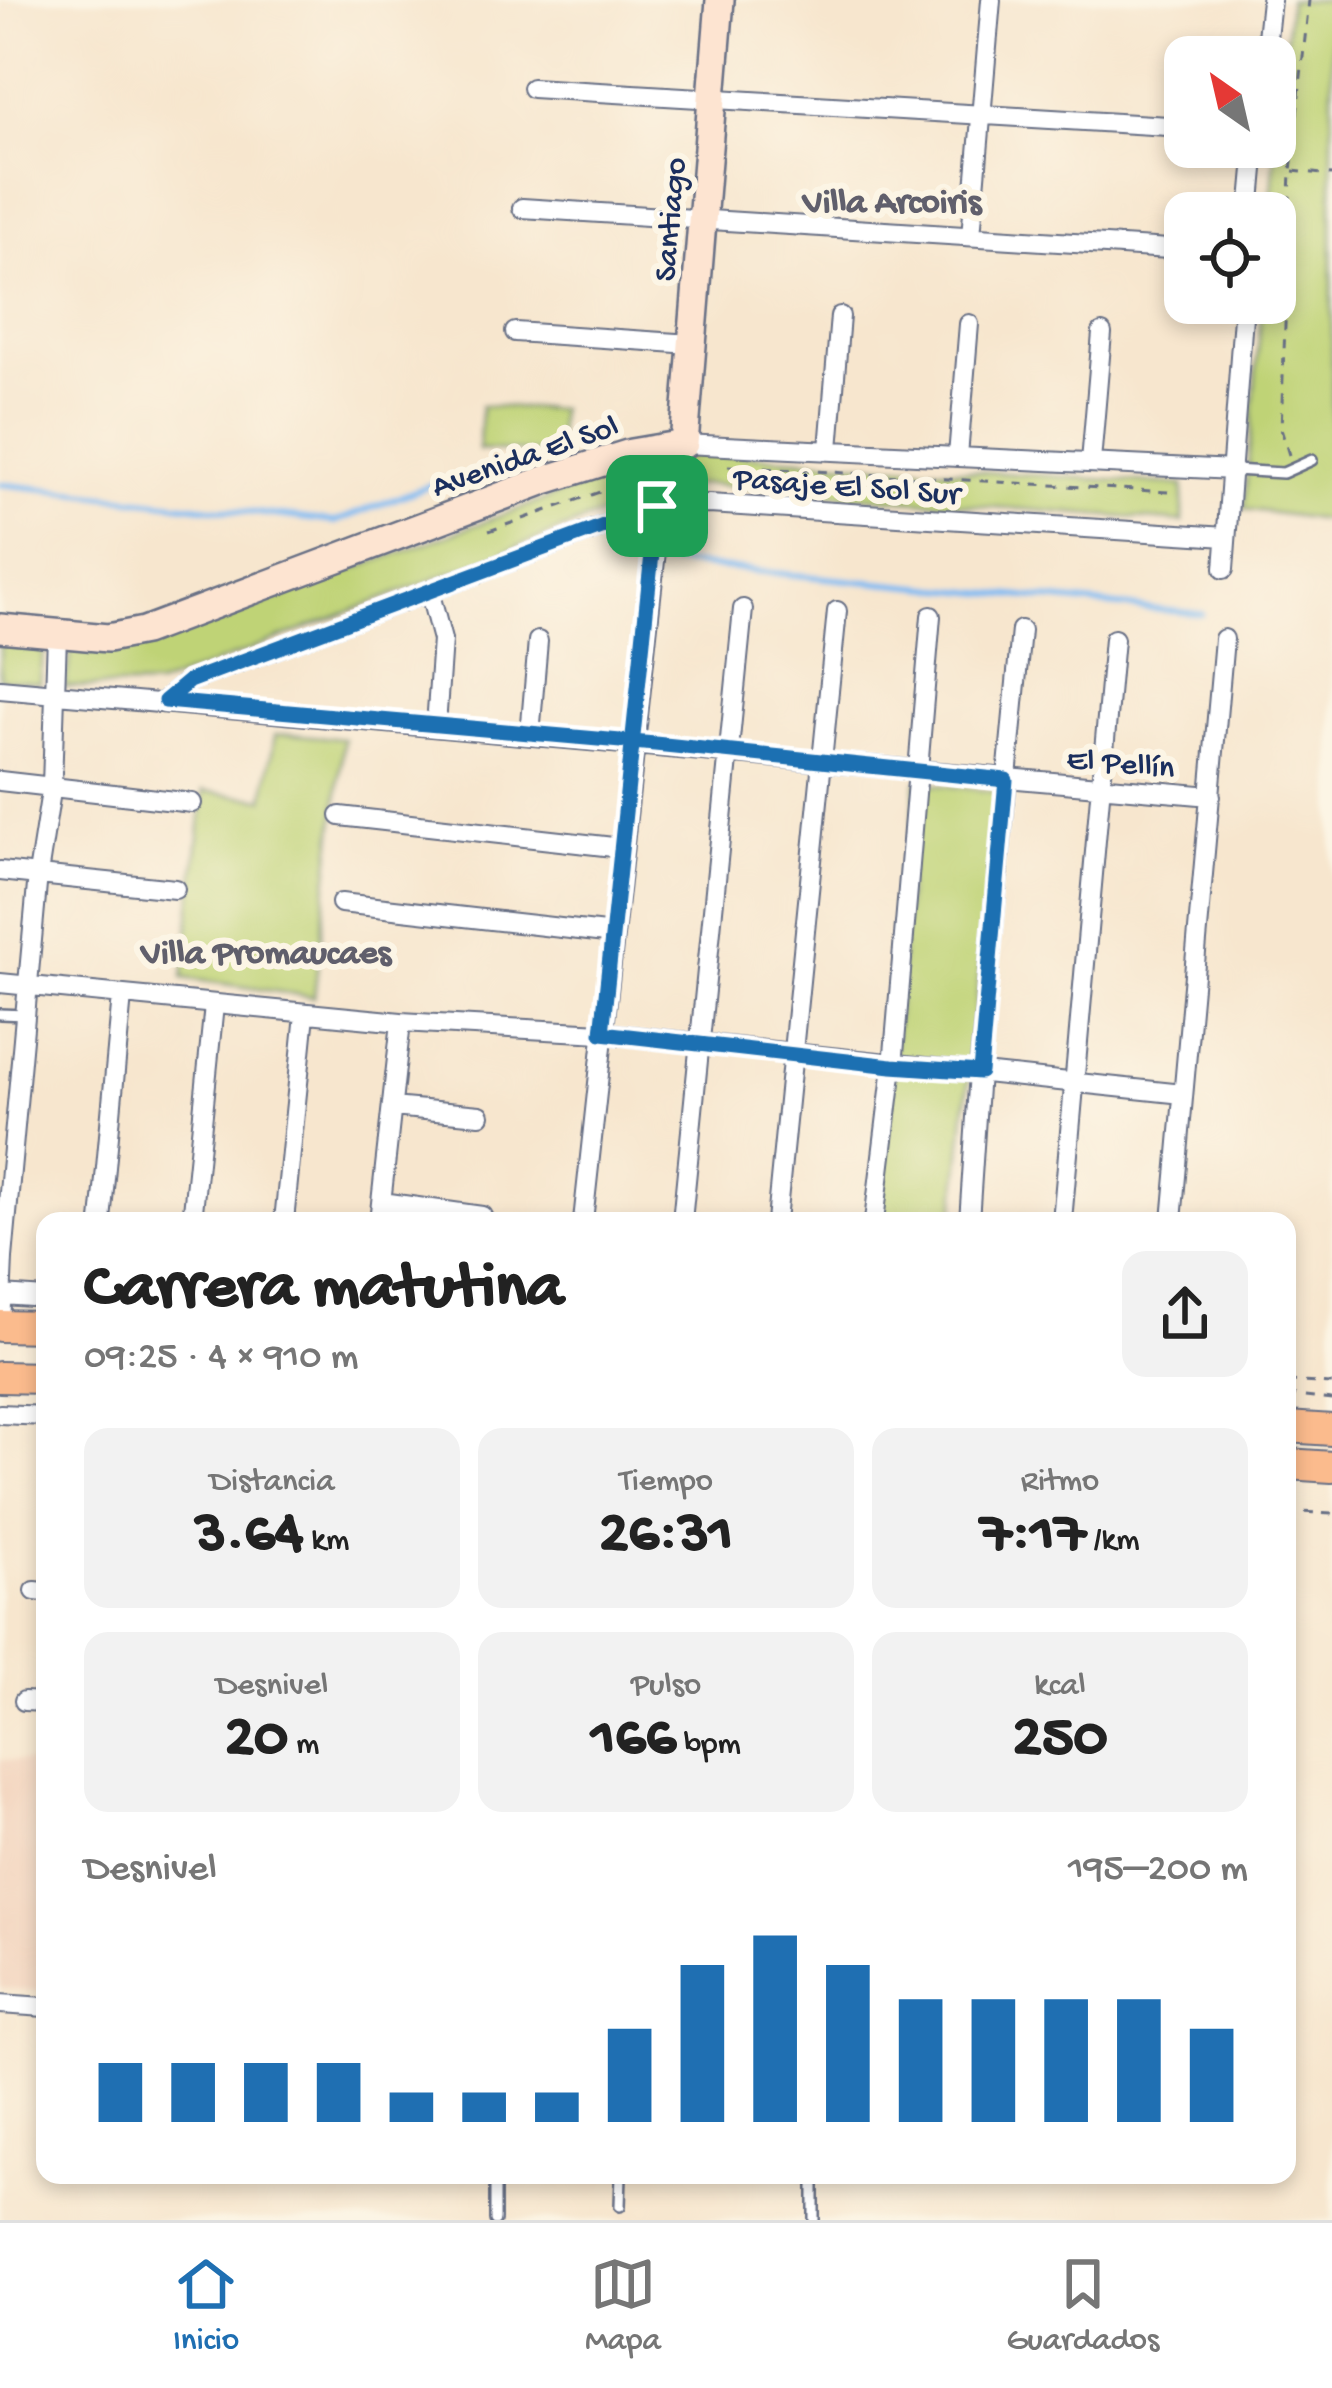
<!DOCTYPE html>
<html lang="es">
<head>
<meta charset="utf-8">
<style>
  :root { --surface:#fff; --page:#f2f2f2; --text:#222; --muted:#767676; --line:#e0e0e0; --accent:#1f6fb2 }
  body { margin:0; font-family:"Gochi Hand",sans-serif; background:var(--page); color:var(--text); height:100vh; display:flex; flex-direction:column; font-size:45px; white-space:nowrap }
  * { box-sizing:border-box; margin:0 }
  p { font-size:39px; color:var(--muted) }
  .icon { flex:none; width:66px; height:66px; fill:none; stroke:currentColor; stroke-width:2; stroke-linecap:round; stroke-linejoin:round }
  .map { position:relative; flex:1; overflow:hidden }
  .side { position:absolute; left:36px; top:1212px; width:1260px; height:972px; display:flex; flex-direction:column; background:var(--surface); border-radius:24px; box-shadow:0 6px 18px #0003 }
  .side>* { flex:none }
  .needle { width:78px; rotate:326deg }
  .fabs { position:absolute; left:1164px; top:36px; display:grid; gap:24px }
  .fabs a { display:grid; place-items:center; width:132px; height:132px; border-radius:24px; background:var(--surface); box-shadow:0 6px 18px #0003; font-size:60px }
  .pin { position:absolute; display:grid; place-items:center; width:102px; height:102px; color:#fff; margin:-51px; border-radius:24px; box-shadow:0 6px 18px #0006 }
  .round { display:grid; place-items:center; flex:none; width:126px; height:126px; border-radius:24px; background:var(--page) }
  .head { display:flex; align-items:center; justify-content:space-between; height:204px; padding:0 48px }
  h1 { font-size:66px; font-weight:700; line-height:90px }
  .figures { display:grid; grid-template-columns:repeat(3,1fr); gap:18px; height:204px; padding:12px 48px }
  .figures div { display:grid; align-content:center; border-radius:24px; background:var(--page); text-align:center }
  .figures b { font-size:60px; font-weight:700 }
  .figures small { font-size:33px; font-weight:400 }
  .figures p { font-size:33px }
  .chart { height:336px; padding:24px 48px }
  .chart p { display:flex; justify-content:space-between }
  .chart svg { width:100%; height:216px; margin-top:12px; stroke:var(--accent); stroke-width:6 }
  .menu { display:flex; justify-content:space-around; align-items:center; height:168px; border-top:3px solid var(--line); background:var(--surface); font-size:33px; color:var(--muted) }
  .menu a { display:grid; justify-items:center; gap:6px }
  .menu .selected { color:var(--accent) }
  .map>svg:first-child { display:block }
</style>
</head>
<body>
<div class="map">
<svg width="1332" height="2220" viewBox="0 0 1332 2220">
  <rect width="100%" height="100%" fill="#fcf5e5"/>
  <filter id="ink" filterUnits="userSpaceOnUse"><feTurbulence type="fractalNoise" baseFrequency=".00833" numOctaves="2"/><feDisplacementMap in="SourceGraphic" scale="24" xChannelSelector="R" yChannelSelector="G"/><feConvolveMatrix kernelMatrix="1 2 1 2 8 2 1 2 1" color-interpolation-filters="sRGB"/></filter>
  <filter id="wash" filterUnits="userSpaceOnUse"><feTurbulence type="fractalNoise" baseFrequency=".004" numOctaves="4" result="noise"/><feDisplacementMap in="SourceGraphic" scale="48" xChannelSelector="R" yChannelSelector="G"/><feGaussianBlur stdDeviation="2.7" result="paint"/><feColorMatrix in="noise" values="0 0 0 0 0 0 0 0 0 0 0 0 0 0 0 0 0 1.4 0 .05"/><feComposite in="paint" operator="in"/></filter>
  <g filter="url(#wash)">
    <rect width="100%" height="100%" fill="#f7e6ce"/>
    <path fill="#f3d4be" d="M0 1760 45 1763V1991L0 1988Z"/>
    <path fill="#bfd376" stroke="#6d816a" stroke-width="3" d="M1289 0H1332V521L1244 509 1262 303H1275V213H1270Z
      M481 406 559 409 557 453 479 450Z
      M707 453 1183 485V522L705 484 665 488 667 458Z
      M647 462 644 498 157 686 65 687 72 646H145Z
      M0 644 44 649 40 683 0 679Z
      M290 734 344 739 314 997 183 978 204 791 264 799 275 735Z
      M916 782 998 792 954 1221H880Z"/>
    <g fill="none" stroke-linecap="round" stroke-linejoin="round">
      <path stroke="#80bbf2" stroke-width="6" d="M0 484 335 522 443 480
        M660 562 1202 614"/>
    </g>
  </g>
  <g filter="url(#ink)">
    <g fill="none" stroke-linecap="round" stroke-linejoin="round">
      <g stroke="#686f85" stroke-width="14">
        <path id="lane" d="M1234 470 1283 473 1312 460
          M0 1014 25 1015
          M495 2175V2220
          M814 2177V2220
          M620 2206 621 2175"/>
      </g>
      <g stroke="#686f85" stroke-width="22">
        <path id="street" d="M1265 57 1271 0
          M532 88 1185 127
          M522 208 1185 250
          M1250 213 1256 147
          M971 236 991 0
          M515 332 692 344
          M684 444 1234 470
          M829 449 840 316
          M958 456 969 324
          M1091 462 1102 333
          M1224 569 1244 303
          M430 594 442 640 436 726
          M0 689 1211 796
          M165 701 189 681 657 506 709 504 1226 537
          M530 735 538 641
          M0 781 192 803
          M340 816 622 848
          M0 871 175 889
          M341 903 614 934
          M0 983 401 1022 602 1033 1183 1094
          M392 1107 480 1115
          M382 1202 482 1216
          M101 1221 122 996
          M192 1221 214 1005
          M284 1221 305 1014
          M379 1221 401 1022
          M583 1221 656 551 660 446
          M682 1221 743 609
          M776 1221 837 611
          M874 1221 893 1066 931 616
          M969 1221 979 1072 1021 630
          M1062 1221 1114 639
          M1172 1221 1224 639
          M3 1295 45 1298
          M0 1326 3 1258 38 874 52 785 57 635
          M0 1414 45 1416
          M35 1591 45 1592
          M24 1701 45 1702
          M0 2004 45 2007"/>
      </g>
      <g stroke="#686f85" stroke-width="32">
        <path id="secondary" d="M0 628 108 638 144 631 545 480 631 453 684 444 720 0"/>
      </g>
      <g stroke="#686f85" stroke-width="34">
        <path id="primary" d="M0 1326 45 1327
          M0 1377 45 1378
          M1287 1427 1332 1430
          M1287 1464 1332 1467"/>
      </g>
      <path stroke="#686f85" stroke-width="3" stroke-dasharray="9 9" stroke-linecap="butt" d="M1293 171 1332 175
        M1289 455 1281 429 1291 171 1309 0
        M728 466 1169 492
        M489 531 642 477
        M1287 1381 1332 1384
        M1287 1395 1332 1400
        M1287 1511 1332 1514"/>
      <use href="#lane" stroke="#fff" stroke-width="9"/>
      <use href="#street" stroke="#fff" stroke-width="18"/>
      <use href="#secondary" stroke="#fde4d1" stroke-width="27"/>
      <use href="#primary" stroke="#fbbb8d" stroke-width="30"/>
    </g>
  </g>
  <g fill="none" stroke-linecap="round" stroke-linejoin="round" filter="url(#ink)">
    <g stroke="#fff" stroke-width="24">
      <path id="route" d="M657 506 189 681 165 701 655 744 1006 780 980 1072 892 1066 602 1033 657 506"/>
    </g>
    <use href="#route" stroke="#1f6fb2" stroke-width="15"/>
  </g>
  <g text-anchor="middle" stroke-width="12" stroke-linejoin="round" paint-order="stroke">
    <g font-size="33" fill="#1b2f5e" stroke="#fcf5e5">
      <text transform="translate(667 219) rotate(-85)" y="12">Santiago</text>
      <text transform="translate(524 453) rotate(-19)" y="12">Avenida El Sol</text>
      <text transform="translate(847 483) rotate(4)" y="12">Pasaje El Sol Sur</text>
      <text transform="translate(1121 760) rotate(5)" y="12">El Pellín</text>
    </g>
    <g font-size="36" font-weight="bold" fill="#605f6c" stroke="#fcf5e5">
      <text x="892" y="211">Villa Arcoiris</text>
      <text x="266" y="962">Villa Promaucaes</text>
    </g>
  </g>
</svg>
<div class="fabs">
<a><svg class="needle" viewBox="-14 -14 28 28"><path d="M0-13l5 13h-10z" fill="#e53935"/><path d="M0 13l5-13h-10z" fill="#767676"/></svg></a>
<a><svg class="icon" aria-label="locate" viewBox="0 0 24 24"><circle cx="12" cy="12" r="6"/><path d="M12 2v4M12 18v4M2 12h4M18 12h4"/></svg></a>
</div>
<div class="pin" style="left:657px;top:506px;background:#1e9e55"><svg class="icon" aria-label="arrive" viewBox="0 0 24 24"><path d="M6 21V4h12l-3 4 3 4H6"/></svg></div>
<section class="side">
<div class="head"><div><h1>Carrera matutina</h1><p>09:25 · 4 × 910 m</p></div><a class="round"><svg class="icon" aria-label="share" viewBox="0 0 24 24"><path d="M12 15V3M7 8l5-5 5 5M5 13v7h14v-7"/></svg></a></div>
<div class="figures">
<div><p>Distancia</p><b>3.64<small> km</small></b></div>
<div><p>Tiempo</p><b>26:31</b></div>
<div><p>Ritmo</p><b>7:17<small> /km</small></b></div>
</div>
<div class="figures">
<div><p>Desnivel</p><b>20<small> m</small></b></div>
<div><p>Pulso</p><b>166<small> bpm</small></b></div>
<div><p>kcal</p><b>250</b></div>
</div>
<div class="chart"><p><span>Desnivel</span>195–200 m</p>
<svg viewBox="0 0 160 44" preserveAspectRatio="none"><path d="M5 44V32M15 44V32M25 44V32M35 44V32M45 44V38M55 44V38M65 44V38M75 44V25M85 44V12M95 44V6M105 44V12M115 44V19M125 44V19M135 44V19M145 44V19M155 44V25"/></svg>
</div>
</section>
</div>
<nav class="menu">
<a class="selected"><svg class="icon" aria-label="home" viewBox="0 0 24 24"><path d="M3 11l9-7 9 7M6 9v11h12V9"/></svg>Inicio</a>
<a><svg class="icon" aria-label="map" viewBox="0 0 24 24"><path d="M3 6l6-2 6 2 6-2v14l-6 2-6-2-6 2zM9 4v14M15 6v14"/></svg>Mapa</a>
<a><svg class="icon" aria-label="saved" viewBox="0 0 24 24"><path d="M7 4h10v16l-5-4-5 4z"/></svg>Guardados</a>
</nav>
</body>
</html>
